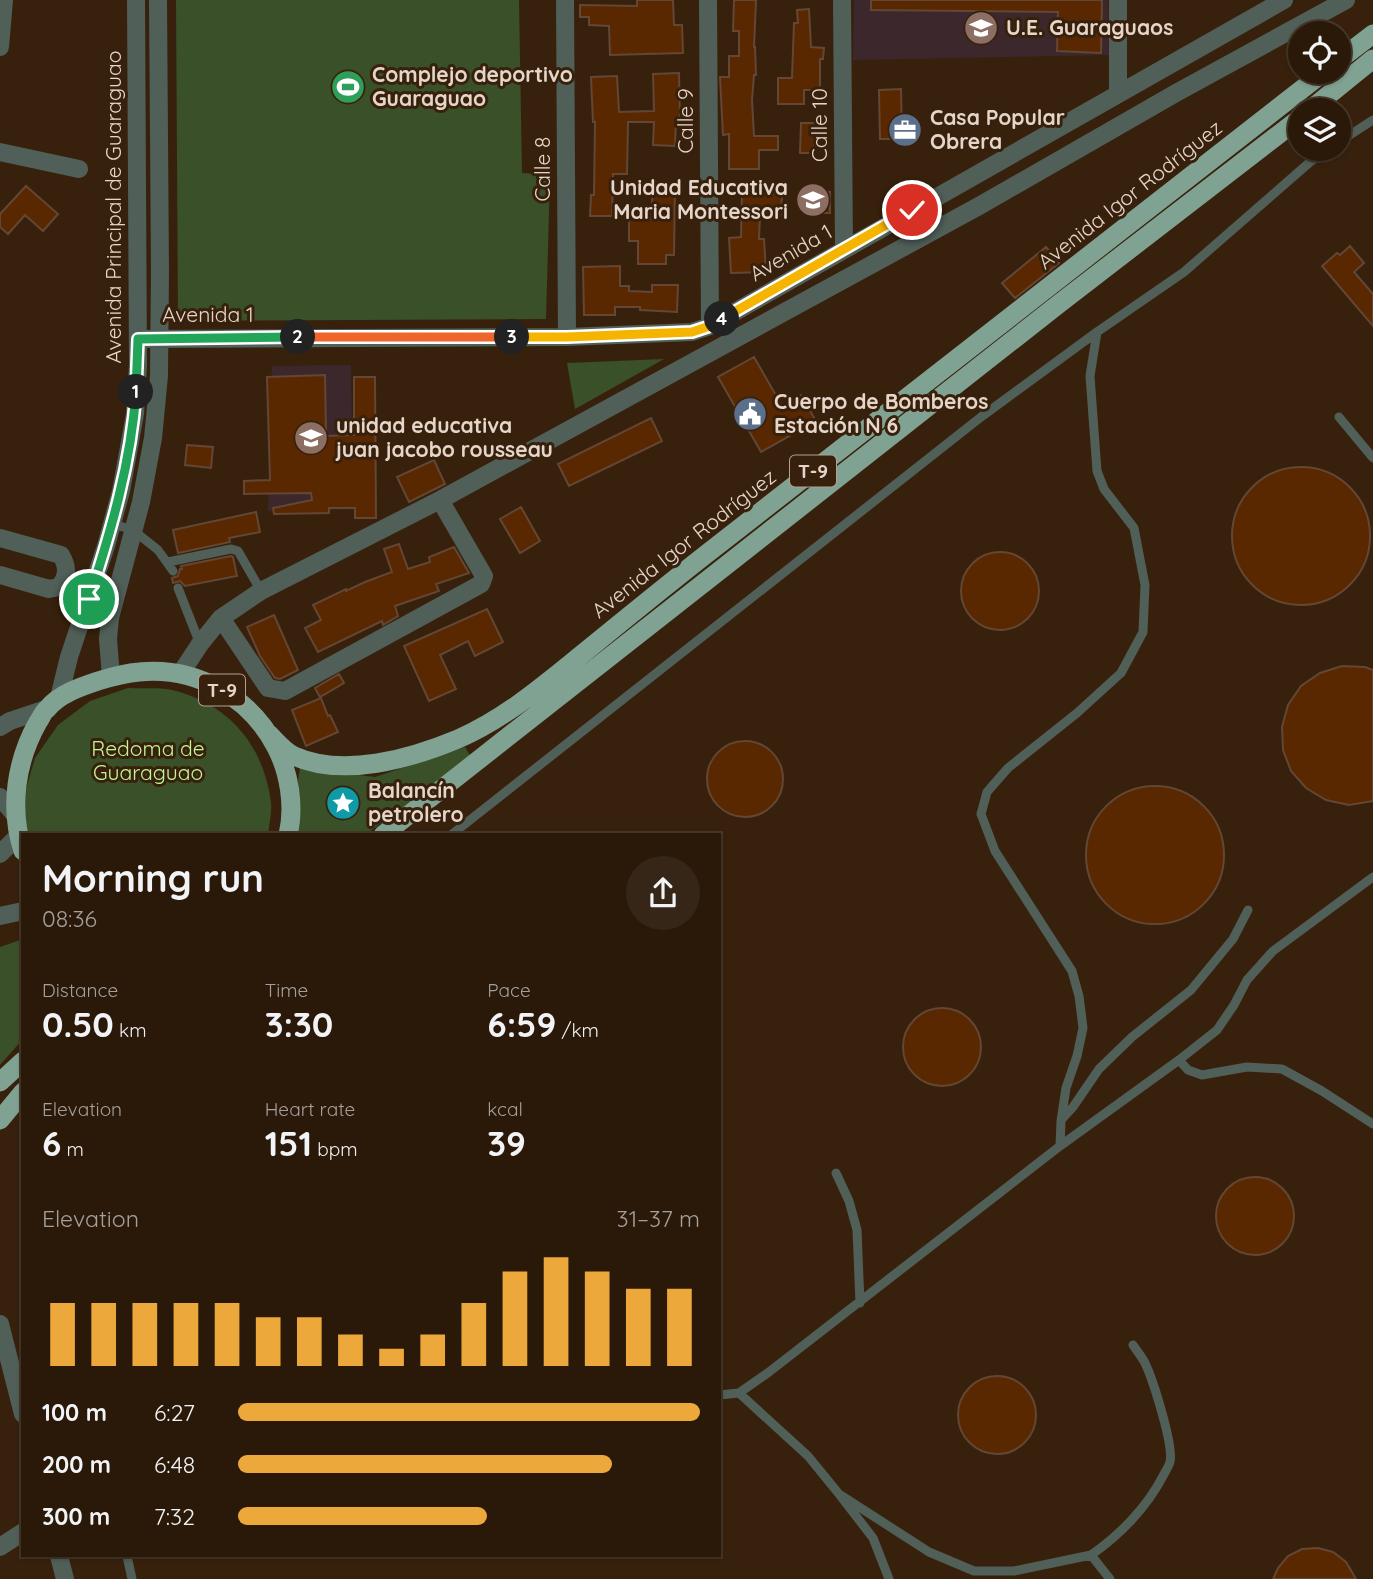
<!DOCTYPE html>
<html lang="en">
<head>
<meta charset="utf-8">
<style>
  :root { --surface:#2a1909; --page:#362617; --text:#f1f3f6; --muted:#a5a09c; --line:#46382a; --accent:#eda83b }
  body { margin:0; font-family:Quicksand,sans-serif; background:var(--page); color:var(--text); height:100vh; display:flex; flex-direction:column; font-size:26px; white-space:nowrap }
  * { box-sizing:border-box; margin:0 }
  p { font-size:23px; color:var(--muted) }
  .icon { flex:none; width:38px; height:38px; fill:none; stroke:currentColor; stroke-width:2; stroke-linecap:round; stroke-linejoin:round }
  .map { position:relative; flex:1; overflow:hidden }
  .details { position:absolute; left:21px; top:833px; width:700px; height:724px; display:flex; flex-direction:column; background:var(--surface); border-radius:0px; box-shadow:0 2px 5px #0004,0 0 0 2px var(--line) }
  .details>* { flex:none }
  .fabs { position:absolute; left:1288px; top:21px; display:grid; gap:14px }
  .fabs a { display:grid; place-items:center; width:63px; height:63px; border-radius:50%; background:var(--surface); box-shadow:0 2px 5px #0004,0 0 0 2px var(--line); font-size:35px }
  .pin { position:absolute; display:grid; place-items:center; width:60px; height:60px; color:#fff; margin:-30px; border:4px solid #fff; border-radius:50%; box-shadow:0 2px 7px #0007 }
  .km { position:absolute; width:35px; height:35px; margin:-18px; border-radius:50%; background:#222; color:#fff; font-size:19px; line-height:35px; text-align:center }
  .round { display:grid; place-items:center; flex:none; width:74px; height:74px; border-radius:37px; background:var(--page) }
  .summary { display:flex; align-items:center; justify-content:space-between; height:119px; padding:0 21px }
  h1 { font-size:38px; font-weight:700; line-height:52px }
  .figures { display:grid; grid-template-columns:repeat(3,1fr); gap:10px; height:119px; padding:7px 21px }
  .figures div { display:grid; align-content:center }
  .figures b { font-size:35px; font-weight:700 }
  .figures small { font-size:19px; font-weight:400 }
  .figures p { font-size:19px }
  .chart { height:196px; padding:14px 21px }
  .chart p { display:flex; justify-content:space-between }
  .chart svg { width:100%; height:126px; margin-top:7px; stroke:var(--accent); stroke-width:6 }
  ul { padding:0 21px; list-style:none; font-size:23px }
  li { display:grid; grid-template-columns:112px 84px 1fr; align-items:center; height:52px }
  li i { height:18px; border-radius:9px; background:var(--accent) }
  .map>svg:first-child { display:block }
</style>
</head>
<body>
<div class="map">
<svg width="1373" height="1579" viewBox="0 0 1373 1579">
  <rect width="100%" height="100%" fill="#38210c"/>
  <path fill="#3c282c" d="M854 0H1108L1109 55 853 60Z
    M351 365 353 509 268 511 272 366Z"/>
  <path fill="#395028" d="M176 0H519L522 173 550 175 546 319 178 321Z
    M664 359 575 409 567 363Z
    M128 688C142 689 158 687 172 690 228 703 264 745 271 803 272 813 269 825 268 835H26L24 796 35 758 58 725 90 701Z
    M465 747 471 757 365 835H289L300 768 375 777Z
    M23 939V1039L0 1065V947Z"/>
  <path fill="#592801" stroke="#634634" stroke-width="2" d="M637 0H673L674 25H682L683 53 610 55 609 26 589 25V17H580V5L637 6Z
    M734 0H756L754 47H755L756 75H754L752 100 754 136H778V150H759V169H729V134L723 135 720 77H729V56H739V31H733Z
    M871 0H1102L1101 53 1057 51 1058 12 871 10Z
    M809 9 811 47 824 48 823 59H820V90H804V104H778V78H792L794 23H798L797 10Z
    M679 73 680 121H676L675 146 653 145 654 122H628L627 174H613L612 216H590L591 195H594L595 122H593L591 77 617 76 619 112 654 111 653 74Z
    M901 89 902 139H880L879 90Z
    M801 123H815L814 153H800Z
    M26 186 58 214 43 231 25 215 8 234 0 227V214Z
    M653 186H675L674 255H666V264H638V241H629V219H651Z
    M816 191 830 192V213H816Z
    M742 192 782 194 781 216 760 215 759 239H764L766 272 731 273 729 238 741 237Z
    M1350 246 1364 263 1354 272 1373 294V326L1322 266 1337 253 1340 255Z
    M1046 247 1059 263 1015 298 1002 283Z
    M620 266V286H629V291L652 292V285H678L677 312 640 310V307H615V315H584L583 267Z
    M754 357 782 406 801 395 816 421 761 452 718 377Z
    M325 375 326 436 354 435V377H375L376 518H355V508H329V513L274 514 273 508 312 500 311 493 244 494V481L270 480 267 377Z
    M651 418 662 441 569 486 558 464Z
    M187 445 213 447 211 468 185 465Z
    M434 460 445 484 409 502 397 477Z
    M1232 536a69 69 0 1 1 138 0a69 69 0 1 1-138 0Z
    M521 507 540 541 520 553 500 519Z
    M256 512 260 532 229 538 230 542 178 553 173 530Z
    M399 544 408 569 430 562 429 557 454 547 469 573 436 584 439 591 395 606 398 616 383 625 382 621 318 652 305 628 321 620 313 605 346 589V591L365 582 392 572 384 549Z
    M961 591a39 39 0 1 1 78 0a39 39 0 1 1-78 0Z
    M231 556 233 557 237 576 185 586 180 581 173 583 172 578 178 576 180 569H182L181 566Z
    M487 609 503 642 475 656 468 641 440 655 456 689 429 701 404 646Z
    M274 615 298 670 280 679 275 678 260 656 247 627Z
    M1342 666 1365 667 1373 670V801L1349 805 1326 800 1306 788 1291 771 1283 750 1282 727 1288 705 1301 686 1320 673Z
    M339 674 344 683 320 697 315 688Z
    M321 698 328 716 330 715 338 732 306 746 292 710Z
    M707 779a38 38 0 1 1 76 0a38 38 0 1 1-76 0Z
    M1086 855a69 69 0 1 1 138 0a69 69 0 1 1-138 0Z
    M903 1047a39 39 0 1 1 78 0a39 39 0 1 1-78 0Z
    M1216 1216a39 39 0 1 1 78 0a39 39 0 1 1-78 0Z
    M958 1415a39 39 0 1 1 78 0a39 39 0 1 1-78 0Z
    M1318 1548 1333 1552 1346 1562 1356 1579H1273L1278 1568 1288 1556 1302 1549Z"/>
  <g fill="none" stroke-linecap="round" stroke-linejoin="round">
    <path stroke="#505f58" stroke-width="9" d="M1339 142 1373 120
      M1339 417 1373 458
      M113 524 133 530 158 550 173 571
      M168 562 231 549 238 551 261 591
      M178 588 200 644
      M451 835 981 417 1097 332 1184 272 1310 162 1328 149
      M1179 1060 1188 1070 1202 1075 1247 1067 1282 1069 1322 1091 1373 1124
      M1062 1119 1073 1107 1099 1069 1132 1037 1191 990 1233 939 1248 910
      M1060 1146 1061 1121 1066 1088 1077 1056 1083 1028 1079 996 1072 971 995 851 981 814 987 792 1008 768 1077 713 1121 673 1143 632 1145 585 1134 528 1104 489 1097 471 1090 376 1097 332
      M836 1173 849 1201 857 1230 860 1303
      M739 1393 808 1456 839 1494 873 1538 889 1579
      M719 1395 739 1393 769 1372 1060 1146 1179 1060 1217 1030 1234 1005 1247 980 1273 951 1373 877
      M839 1494 929 1552 974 1571H1014L1091 1555 1110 1579
      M1091 1555C1120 1535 1147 1507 1163 1476 1165 1472 1169 1466 1170 1462 1174 1446 1153 1380 1145 1363 1142 1357 1137 1351 1133 1345
      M127 1556 132 1579"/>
    <path stroke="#505f58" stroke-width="18" d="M565 0 567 337
      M708 0 710 326
      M842 0 844 249
      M1118 0V94
      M0 47 4 0
      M0 152 79 169
      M138 339 567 337 692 332 710 326 1284 0
      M0 538 61 555C68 567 68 576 59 587L49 589 0 575
      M221 618 268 688 285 691 481 584 484 576 440 500
      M181 673 200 644 221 618 261 591 440 500 979 206 1176 93 1346 0
      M111 677 108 639 110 618 141 502 153 438 159 376 160 271 158 0
      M59 698 69 657 106 546 121 491 135 414 138 365 136 0
      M0 854 18 836
      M0 916 23 911
      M0 1324 23 1414
      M0 1547 23 1532
      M59 1556 65 1579"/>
    <path stroke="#505f58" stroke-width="18" d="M0 727 10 721 46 709
      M0 797 16 816"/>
    <path stroke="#80a292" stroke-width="19" d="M1339 60 1373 34
      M1310 110 1373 59
      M269 734C277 742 284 751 294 756 343 778 410 759 458 739 506 718 545 684 586 651 630 615 674 579 718 545 920 387 1122 229 1324 72
      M383 835 1060 303 1300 118
      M23 851C9 808 16 761 38 722 41 718 43 712 47 709 59 694 80 687 98 681 111 677 125 673 139 672 196 666 250 697 276 747 289 772 295 806 288 835
      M0 1082 23 1061
      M0 1120 23 1092"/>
  </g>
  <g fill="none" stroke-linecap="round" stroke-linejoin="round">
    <g stroke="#fff" stroke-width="14">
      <path id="split-1" d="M89 599C111 531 131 463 136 392"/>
    </g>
    <g stroke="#fff" stroke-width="14">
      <path id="split-2" d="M136 392 138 339 298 337"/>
    </g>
    <g stroke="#fff" stroke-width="14">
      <path id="split-3" d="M298 337H512"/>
    </g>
    <g stroke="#fff" stroke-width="14">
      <path id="split-4" d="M512 337H567L692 332 710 326 722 319"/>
    </g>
    <g stroke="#fff" stroke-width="14">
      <path id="split-5" d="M722 319 912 210"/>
    </g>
    <use href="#split-1" stroke="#22a559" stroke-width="9"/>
    <use href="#split-2" stroke="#22a559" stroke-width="9"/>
    <use href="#split-3" stroke="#f0652b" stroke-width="9"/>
    <use href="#split-4" stroke="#f5b400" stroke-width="9"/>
    <use href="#split-5" stroke="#f5b400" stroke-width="9"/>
  </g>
  <defs>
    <g id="school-disc" transform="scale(1.75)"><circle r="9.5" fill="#8d6e63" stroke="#38210c"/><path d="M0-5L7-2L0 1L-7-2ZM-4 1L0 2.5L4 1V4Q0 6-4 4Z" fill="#fff"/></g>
    <g id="stadium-disc" transform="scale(1.75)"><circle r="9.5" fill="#2e9e5b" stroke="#38210c"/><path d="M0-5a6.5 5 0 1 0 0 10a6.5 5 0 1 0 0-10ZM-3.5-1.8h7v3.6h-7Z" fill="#fff"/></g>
    <g id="office-disc" transform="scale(1.75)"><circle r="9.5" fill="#5c6f8a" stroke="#38210c"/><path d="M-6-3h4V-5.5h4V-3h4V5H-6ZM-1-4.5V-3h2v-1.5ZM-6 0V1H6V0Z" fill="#fff"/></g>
    <g id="civic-disc" transform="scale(1.75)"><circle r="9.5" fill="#5c6f8a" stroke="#38210c"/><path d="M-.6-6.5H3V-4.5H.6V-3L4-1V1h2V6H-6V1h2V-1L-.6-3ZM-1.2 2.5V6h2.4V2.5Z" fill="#fff"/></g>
    <g id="sight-disc" transform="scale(1.75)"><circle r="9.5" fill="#0f9aa8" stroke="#38210c"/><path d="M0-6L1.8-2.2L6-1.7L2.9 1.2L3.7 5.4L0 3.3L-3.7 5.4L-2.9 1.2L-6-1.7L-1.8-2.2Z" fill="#fff"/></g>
  </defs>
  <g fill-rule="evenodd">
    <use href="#school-disc" x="981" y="28"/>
    <use href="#stadium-disc" x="348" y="87"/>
    <use href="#office-disc" x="905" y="130"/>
    <use href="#school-disc" x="813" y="200"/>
    <use href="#civic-disc" x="750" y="414"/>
    <use href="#school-disc" x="311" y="438"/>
    <use href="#sight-disc" x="343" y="803"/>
  </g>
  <g text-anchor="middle" stroke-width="6" stroke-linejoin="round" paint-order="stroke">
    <g fill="#38210c" stroke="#b2a091" stroke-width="2">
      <rect x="790" y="455.5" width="46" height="31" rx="5"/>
      <rect x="199" y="674.5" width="46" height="31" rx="5"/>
    </g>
    <g font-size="19" font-weight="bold" fill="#e6d6ca">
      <text x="813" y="478">T-9</text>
      <text x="222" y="697">T-9</text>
    </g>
    <g font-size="21" font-weight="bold" fill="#e6d6ca" stroke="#38210c" text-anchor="start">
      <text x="1006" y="35">U.E. Guaraguaos</text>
      <text x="372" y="82">Complejo deportivo<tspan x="372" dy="24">Guaraguao</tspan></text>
      <text x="930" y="125">Casa Popular<tspan x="930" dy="24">Obrera</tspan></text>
      <text x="788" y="195" text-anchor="end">Unidad Educativa<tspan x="788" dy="24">Maria Montessori</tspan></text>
      <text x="774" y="409">Cuerpo de Bomberos<tspan x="774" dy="24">Estación N 6</tspan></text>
      <text x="336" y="433">unidad educativa<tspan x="336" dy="24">juan jacobo rousseau</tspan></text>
      <text x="368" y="798">Balancín<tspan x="368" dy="24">petrolero</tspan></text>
    </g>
    <g font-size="21" fill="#e6d6ca" stroke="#38210c">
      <text transform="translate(686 121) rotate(-90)" y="7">Calle 9</text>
      <text transform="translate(820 125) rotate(-90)" y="7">Calle 10</text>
      <text transform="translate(543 169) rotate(-90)" y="7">Calle 8</text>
      <text transform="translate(1130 195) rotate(-38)" y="7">Avenida Igor Rodríguez</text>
      <text transform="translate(114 207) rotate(-90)" y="7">Avenida Principal de Guaraguao</text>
      <text transform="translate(791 253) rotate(-30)" y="7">Avenida 1</text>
      <text x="208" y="322">Avenida 1</text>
      <text transform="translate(684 544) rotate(-38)" y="7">Avenida Igor Rodríguez</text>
    </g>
    <g font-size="21" fill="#bef595" stroke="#38210c">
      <text x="148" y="756">Redoma de<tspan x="148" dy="24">Guaraguao</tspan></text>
    </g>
  </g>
</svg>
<div class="fabs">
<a><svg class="icon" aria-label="locate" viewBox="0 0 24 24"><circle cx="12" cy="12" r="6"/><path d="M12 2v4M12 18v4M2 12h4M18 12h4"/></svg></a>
<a><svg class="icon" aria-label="layers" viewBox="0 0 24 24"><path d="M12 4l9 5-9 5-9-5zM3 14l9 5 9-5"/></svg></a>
</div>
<div class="pin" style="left:89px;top:599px;background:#1e9e55"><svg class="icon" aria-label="arrive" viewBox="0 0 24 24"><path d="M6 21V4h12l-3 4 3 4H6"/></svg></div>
<div class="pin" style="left:912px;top:210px;background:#d93025"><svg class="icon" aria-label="check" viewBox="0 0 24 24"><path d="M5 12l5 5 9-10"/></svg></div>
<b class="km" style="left:136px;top:392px">1</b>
<b class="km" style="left:298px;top:337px">2</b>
<b class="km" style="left:512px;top:337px">3</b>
<b class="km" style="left:722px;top:319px">4</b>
<section class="details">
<div class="summary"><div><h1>Morning run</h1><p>08:36</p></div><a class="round"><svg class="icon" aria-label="share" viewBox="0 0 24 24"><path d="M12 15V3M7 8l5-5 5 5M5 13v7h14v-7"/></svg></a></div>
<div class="figures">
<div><p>Distance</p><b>0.50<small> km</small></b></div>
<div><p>Time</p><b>3:30</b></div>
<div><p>Pace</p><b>6:59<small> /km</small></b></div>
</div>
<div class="figures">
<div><p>Elevation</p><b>6<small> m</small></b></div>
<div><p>Heart rate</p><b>151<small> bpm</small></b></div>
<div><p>kcal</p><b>39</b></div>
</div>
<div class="chart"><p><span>Elevation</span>31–37 m</p>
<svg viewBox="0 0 160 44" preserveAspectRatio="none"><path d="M5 44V22M15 44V22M25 44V22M35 44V22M45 44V22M55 44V27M65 44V27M75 44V33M85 44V38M95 44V33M105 44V22M115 44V11M125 44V6M135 44V11M145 44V17M155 44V17"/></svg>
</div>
<ul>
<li><b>100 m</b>6:27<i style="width:100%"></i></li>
<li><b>200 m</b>6:48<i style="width:81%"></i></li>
<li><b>300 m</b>7:32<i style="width:54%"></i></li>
</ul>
</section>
</div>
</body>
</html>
